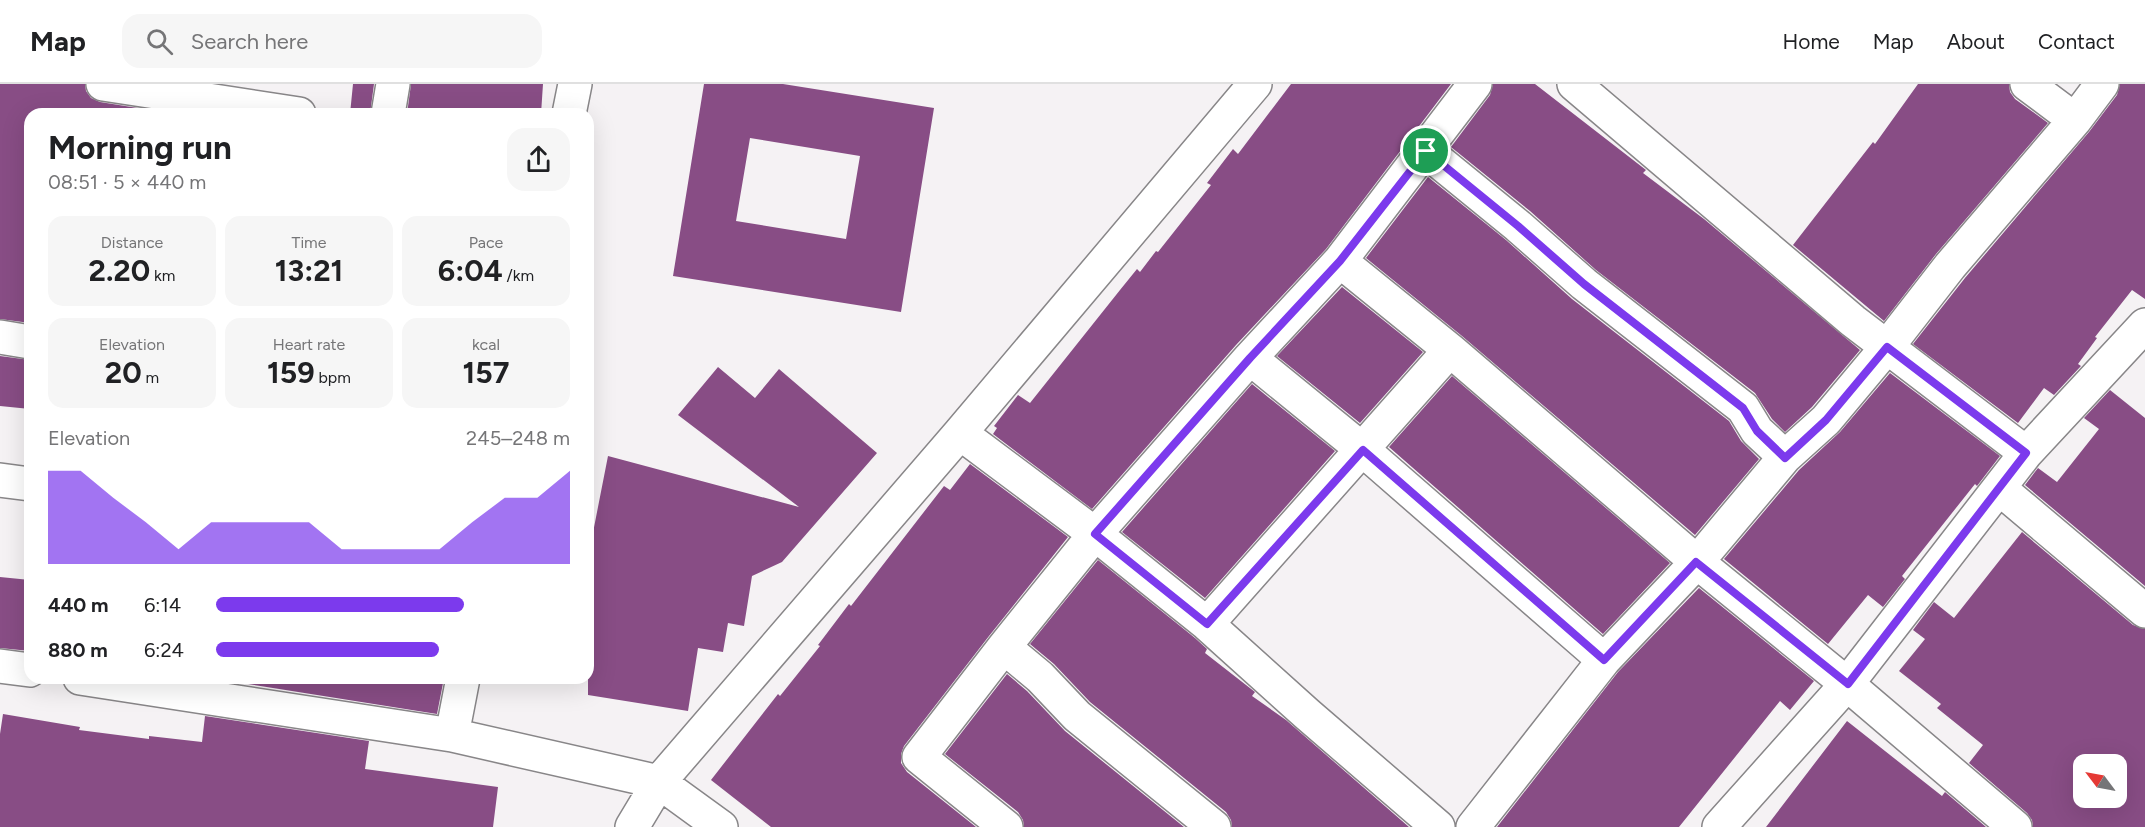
<!DOCTYPE html>
<html lang="en">
<head>
<meta charset="utf-8">
<style>
  :root { --surface:#fff; --page:#f6f6f6; --text:#202124; --muted:#757577; --line:#e0e0e0; --accent:#7c3aed }
  body { margin:0; font-family:Figtree,sans-serif; background:var(--page); color:var(--text); height:100vh; display:flex; flex-direction:column; font-size:22px; white-space:nowrap }
  * { box-sizing:border-box; margin:0 }
  p { font-size:20px; color:var(--muted) }
  .icon { flex:none; width:33px; height:33px; fill:none; stroke:currentColor; stroke-width:2; stroke-linecap:round; stroke-linejoin:round }
  .map { position:relative; flex:1; overflow:hidden }
  .details { position:absolute; left:24px; top:24px; width:570px; height:576px; display:flex; flex-direction:column; background:var(--surface); border-radius:18px; box-shadow:0 6px 24px #0002 }
  .details>* { flex:none }
  .needle { width:39px; rotate:302deg }
  .buttons { position:absolute; left:2073px; top:670px; display:grid; gap:12px }
  .buttons a { display:grid; place-items:center; width:54px; height:54px; border-radius:12px; background:var(--surface); box-shadow:0 6px 24px #0002; font-size:30px }
  .pin { position:absolute; display:grid; place-items:center; width:51px; height:51px; color:#fff; margin:-26px; border:3px solid #fff; border-radius:50%; box-shadow:0 2px 6px #0007 }
  .round { display:grid; place-items:center; flex:none; width:63px; height:63px; border-radius:18px; background:var(--page) }
  .headline { display:flex; align-items:center; justify-content:space-between; height:102px; padding:0 24px }
  h1 { font-size:33px; font-weight:700; line-height:45px }
  .stats { display:grid; grid-template-columns:repeat(3,1fr); gap:9px; height:102px; padding:6px 24px }
  .stats div { display:grid; align-content:center; border-radius:15px; background:var(--page); text-align:center }
  .stats b { font-size:30px; font-weight:700 }
  .stats small { font-size:16px; font-weight:400 }
  .stats p { font-size:16px }
  .chart { height:168px; padding:12px 24px }
  .chart p { display:flex; justify-content:space-between }
  .chart svg { width:100%; height:108px; margin-top:6px; fill:var(--accent); opacity:.7 }
  ul { padding:0 24px; list-style:none; font-size:20px }
  li { display:grid; grid-template-columns:96px 72px 1fr; align-items:center; height:45px }
  li i { height:15px; border-radius:8px; background:var(--accent) }
  header { display:flex; align-items:center; gap:36px; box-sizing:border-box; height:84px; padding:0 30px; background:var(--surface); border-bottom:2px solid var(--line) }
  header strong { font-size:28px }
  nav { display:flex; gap:33px; margin-inline-start:auto; font-size:21px }
  .search { width:420px; height:54px; background:var(--page); display:flex; align-items:center; gap:15px; box-sizing:border-box; padding:0 21px; border-radius:18px; color:var(--muted); font-size:22px }
  .map>svg:first-child { display:block }
</style>
</head>
<body>
<header>
<strong>Map</strong>
<div class="search"><svg class="icon" aria-label="search" viewBox="0 0 24 24"><circle cx="10" cy="10" r="6"/><path d="M15 15l6 6"/></svg>Search here</div>
<nav><a>Home</a><a>Map</a><a>About</a><a>Contact</a></nav>
</header>
<div class="map">
<svg width="2145" height="743" viewBox="0 0 2145 743">
  <rect width="100%" height="100%" fill="#f5f2f4"/>
  <path fill="#884d85" fill-rule="evenodd" d="M0 0H85L86 7 91 14 100 18 175 30H30V239L0 235Z
    M353 0H374L370 30H350Z
    M411 0H543L541 30H407Z
    M704 0H783L934 24 901 228 673 192ZM750 54 860 72 846 155 736 137Z
    M1291 0H1451L1326 165 1236 261 1092 425 993 350 997 344 994 342 1018 311 1030 319 1120 206 1137 185 1140 188 1156 167 1158 168 1211 101 1207 99 1233 65 1238 70Z
    M1493 0H1535L1646 86 1643 89 1704 135 1860 266 1812 323 1785 348 1772 335 1755 309 1596 186 1530 127 1451 63 1490 11Z
    M1918 0H2009L2010 8 2015 15 2048 39 1936 170 1884 237 1793 161 1873 58 1875 60Z
    M2120 0H2145V215L2132 206 2095 253 2097 254 2078 280 2081 282 2054 311 2044 304 2018 339 1913 260 1965 194 2089 48 2117 11Z
    M1428 93 1506 156 1572 215 1729 337 1741 357 1759 375 1695 451 1462 252 1366 174Z
    M1342 203 1423 268 1360 339 1277 272Z
    M0 272 30 276V325L0 322Z
    M718 283 755 314 779 285 877 369 782 478 752 492 744 542 728 539 723 568 698 564 688 627 588 611V474L608 372 799 423 678 331Z
    M1890 289 2000 372 1977 402 1975 400 1902 492 1905 495 1883 523 1868 511 1828 560 1724 475 1799 386 1840 348Z
    M1452 292 1670 479 1603 550 1389 363Z
    M1252 300 1335 367 1205 514 1122 448Z
    M2110 306 2145 334V502L2025 401 2038 384 2057 398 2099 345 2084 334Z
    M970 380 1068 453 989 552 904 662 901 670V679L907 688 976 743H771L711 696 778 610 780 612 820 562 818 561 849 520 851 522 944 402 950 406Z
    M2022 448 2133 541 2145 545V743H2033L2032 736 2027 729 1969 679 1983 661 1937 624 1941 620 1899 587 1925 555 1913 546 1934 518 1954 534ZM2084 681H2116V714H2084Z
    M1098 476 1195 554 1207 565 1205 569 1255 608 1252 612 1286 636 1409 743H1232L1231 736 1226 728 1090 618 1054 580 1030 560Z
    M0 493 30 496V567L0 564Z
    M1699 504 1814 597 1790 626 1780 617 1679 743H1497L1618 588Z
    M1007 590 1027 607 1065 647 1184 743H1024L1023 736 1018 728 945 670Z
    M210 594H444L437 630Z
    M3 630 80 643 79 646 149 655V652L202 658 205 632 369 657 365 685 498 703 493 743H0V650Z
    M1847 637 1942 712 1945 708 1986 743H1766Z"/>
  <g fill="none" stroke-linecap="round" stroke-linejoin="round">
    <g stroke="#888688" stroke-width="36">
      <path id="minor" d="M103 0 299 30
        M1574 0 1853 237 2026 369
        M2027 0 2075 36
        M388 30 393 0
        M569 30 575 0
        M1426 67 1518 142 1584 200 1743 324 1757 347 1785 373
        M1340 177 1450 266 1697 478 1847 600 2015 743
        M0 253 30 258
        M1250 274 1363 366 1604 576
        M960 349 1095 450 1207 540 1307 630 1438 743
        M0 396 30 400
        M1999 404 2145 527
        M1207 540 1450 266
        M1004 563 1040 593 1077 632 1214 743
        M0 582 30 586
        M80 594 452 651
        M463 594 452 651 659 698 721 743
        M632 743 659 698 960 349 1255 0
        M1006 743 919 673 1004 563 1095 450 1250 274 1340 177 1475 0
        M1473 743 1604 576 1697 478 1785 373 1826 336 1887 263 1950 182 2075 36 2102 0
        M1719 743 1847 600 2026 369 2145 241"/>
    </g>
    <use href="#minor" stroke="#fff" stroke-width="33"/>
  </g>
  <g fill="none" stroke-linecap="round" stroke-linejoin="round">
    <g stroke="#fff" stroke-width="12">
      <path id="route" d="M1426 67 1518 142 1584 200 1743 324 1757 347 1785 374 1826 336 1887 263 2026 369 1848 600 1696 478 1604 576 1363 366 1207 540 1095 450 1250 274 1340 177Z"/>
    </g>
    <use href="#route" stroke="#7c3aed" stroke-width="8"/>
  </g>
</svg>
<div class="buttons">
<a><svg class="needle" viewBox="-14 -14 28 28"><path d="M0-13l5 13h-10z" fill="#e53935"/><path d="M0 13l5-13h-10z" fill="#757577"/></svg></a>
</div>
<div class="pin" style="left:1426px;top:67px;background:#1e9e55"><svg class="icon" aria-label="arrive" viewBox="0 0 24 24"><path d="M6 21V4h12l-3 4 3 4H6"/></svg></div>
<section class="details">
<div class="headline"><div><h1>Morning run</h1><p>08:51 · 5 × 440 m</p></div><a class="round"><svg class="icon" aria-label="share" viewBox="0 0 24 24"><path d="M12 15V3M7 8l5-5 5 5M5 13v7h14v-7"/></svg></a></div>
<div class="stats">
<div><p>Distance</p><b>2.20<small> km</small></b></div>
<div><p>Time</p><b>13:21</b></div>
<div><p>Pace</p><b>6:04<small> /km</small></b></div>
</div>
<div class="stats">
<div><p>Elevation</p><b>20<small> m</small></b></div>
<div><p>Heart rate</p><b>159<small> bpm</small></b></div>
<div><p>kcal</p><b>157</b></div>
</div>
<div class="chart"><p><span>Elevation</span>245–248 m</p>
<svg viewBox="0 0 160 44" preserveAspectRatio="none"><path d="M0 44V6L10 6L20 17L30 27L40 38L50 27L60 27L70 27L80 27L90 38L100 38L110 38L120 38L130 27L140 17L150 17L160 6V44z"/></svg>
</div>
<ul>
<li><b>440 m</b>6:14<i style="width:70%"></i></li>
<li><b>880 m</b>6:24<i style="width:63%"></i></li>
</ul>
</section>
</div>
</body>
</html>
